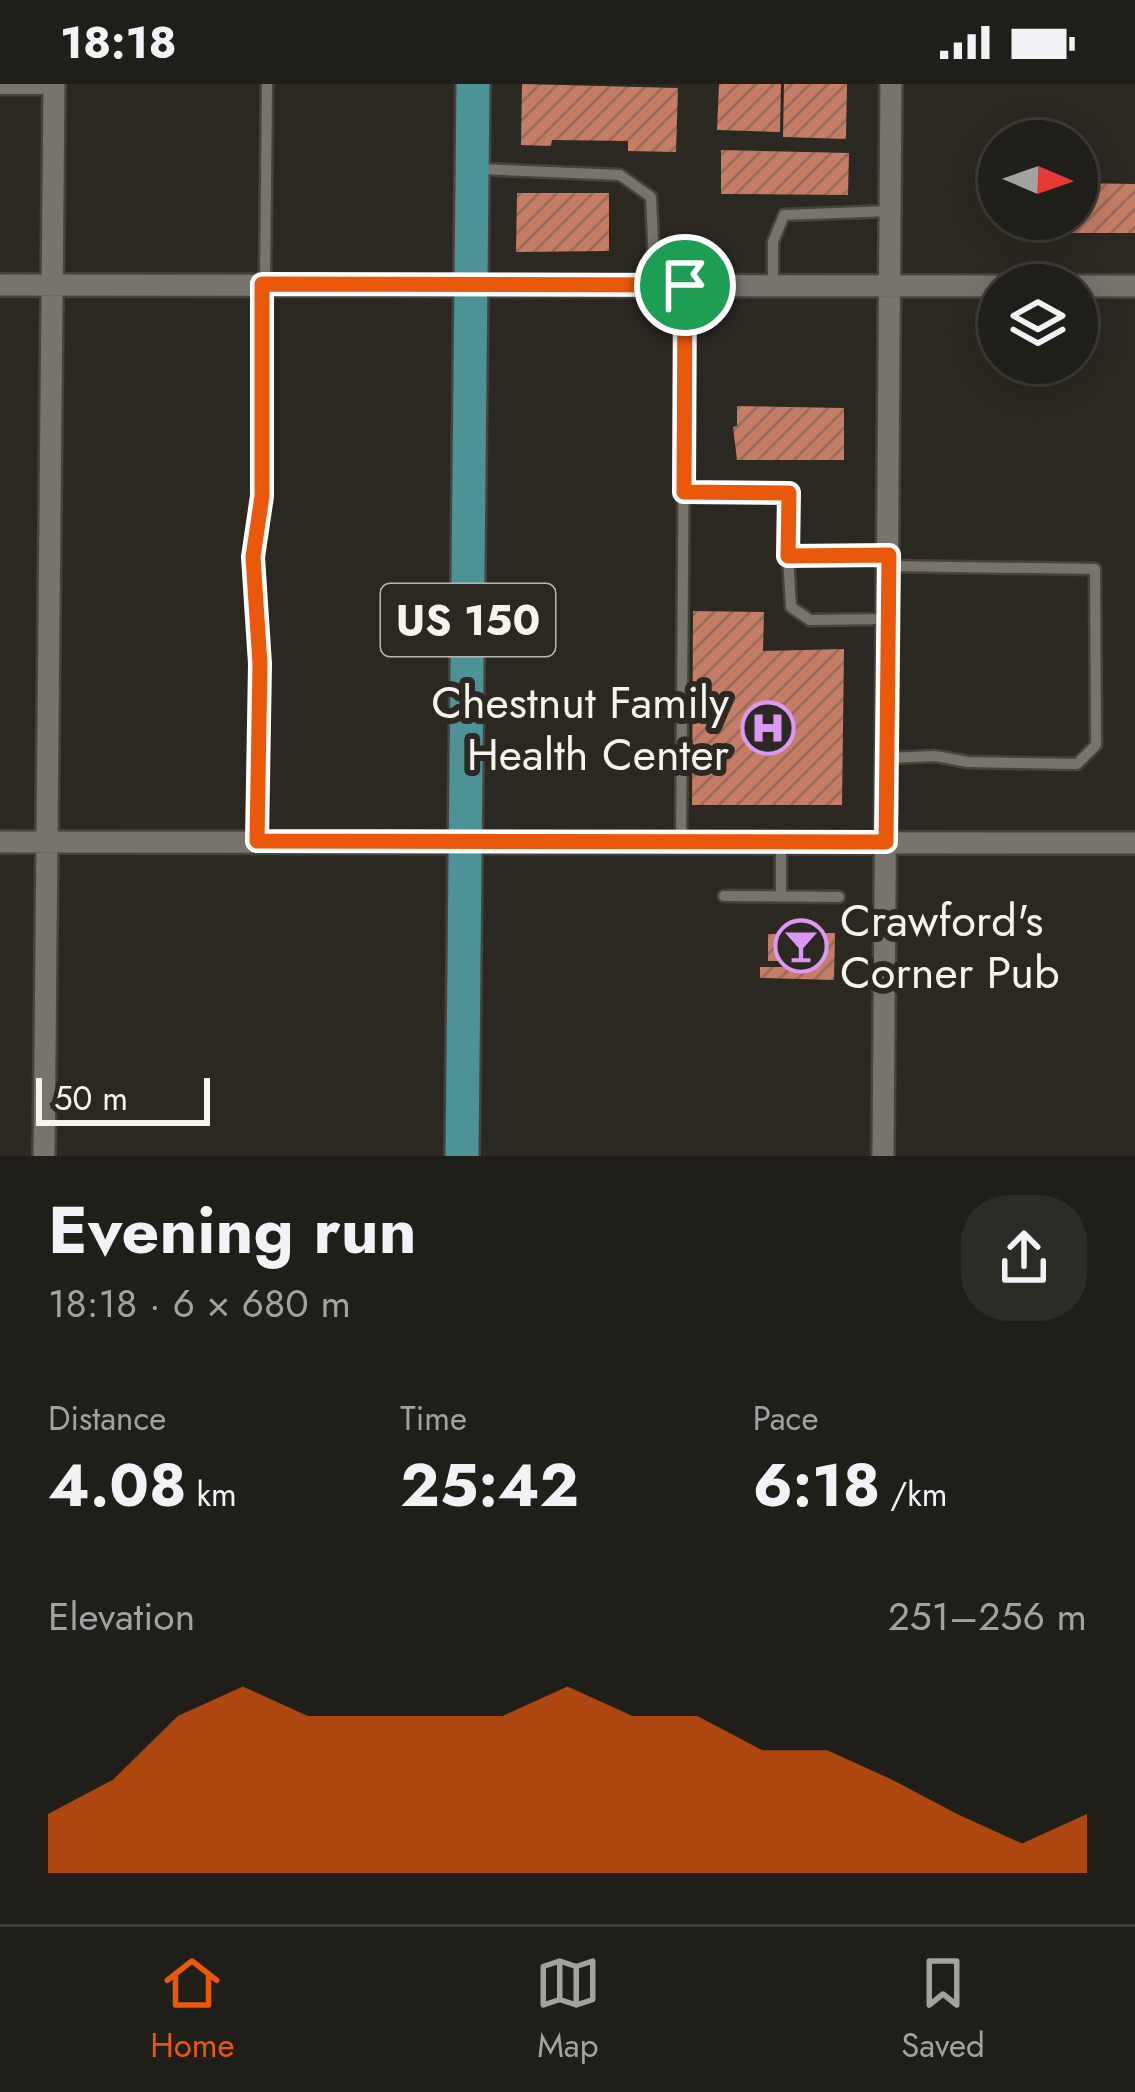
<!DOCTYPE html>
<html lang="en">
<head>
<meta charset="utf-8">
<style>
  :root { --surface:#201e19; --page:#2d2b26; --text:#f1f3f6; --muted:#a2a2a2; --line:#3d3c38; --accent:#ea580c }
  body { margin:0; font-family:Jost,sans-serif; background:var(--page); color:var(--text); height:100vh; display:flex; flex-direction:column; font-size:45px; white-space:nowrap }
  * { box-sizing:border-box; margin:0 }
  p { font-size:39px; color:var(--muted) }
  .icon { flex:none; width:66px; height:66px; fill:none; stroke:currentColor; stroke-width:2; stroke-linecap:round; stroke-linejoin:round }
  .map { position:relative; height:1072px; overflow:hidden }
  .side { display:flex; flex-direction:column; background:var(--surface); flex:1 }
  .side>* { flex:none }
  .needle { width:78px; rotate:92deg }
  .buttons { position:absolute; left:978px; top:36px; display:grid; gap:24px }
  .buttons a { display:grid; place-items:center; width:120px; height:120px; border-radius:50%; background:var(--surface); box-shadow:0 6px 30px #0003,0 0 0 3px var(--line); font-size:60px }
  .scale { position:absolute; left:36px; bottom:30px; width:174px; box-sizing:border-box; padding-left:12px; border:6px solid #f7f4f0; border-top:0; font-size:33px; line-height:42px; white-space:nowrap; color:#f7f4f0; -webkit-text-stroke:9px #2b2821; paint-order:stroke }
  .pin { position:absolute; display:grid; place-items:center; width:102px; height:102px; color:#fff; margin:-51px; border:6px solid #fff; border-radius:50%; box-shadow:0 3px 12px #0007 }
  .round { display:grid; place-items:center; flex:none; width:126px; height:126px; border-radius:48px; background:var(--page) }
  .summary { display:flex; align-items:center; justify-content:space-between; height:204px; padding:0 48px }
  h1 { font-size:66px; font-weight:700; line-height:90px }
  .stats { display:grid; grid-template-columns:repeat(3,1fr); gap:18px; height:204px; padding:12px 48px }
  .stats div { display:grid; align-content:center }
  .stats b { font-size:60px; font-weight:700 }
  .stats small { font-size:33px; font-weight:400 }
  .stats p { font-size:33px }
  .chart { height:336px; padding:24px 48px }
  .chart p { display:flex; justify-content:space-between }
  .chart svg { width:100%; height:216px; margin-top:12px; fill:var(--accent); opacity:.7 }
  .status { display:flex; justify-content:space-between; align-items:center; height:84px; padding:0 60px; background:var(--surface); direction:ltr }
  .status svg { height:33px; fill:currentColor }
  .tabs { display:flex; justify-content:space-around; align-items:center; height:168px; border-top:3px solid var(--line); background:var(--surface); font-size:33px; color:var(--muted) }
  .tabs a { display:grid; justify-items:center; gap:6px }
  .tabs .active { color:var(--accent) }
  .map>svg:first-child { display:block }
</style>
</head>
<body>
<div class="status"><b>18:18</b><svg viewBox="0 0 49 12"><path d="M0 12V9h3v3zM5 12V6h3v6zM10 12V3h3v9zM15 12V0h3v12zM26 1h20v11H26zM47 4h2v5h-2z"/></svg></div>
<div class="map">
<svg width="1135" height="1072" viewBox="0 0 1135 1072">
  <defs>
    <pattern id="building-hatch" width="6" height="6" patternUnits="userSpaceOnUse" patternTransform="scale(3)"><rect width="6" height="6" fill="#c67d66"/><path d="M-1 1l2-2M0 6l6-6M5 7l2-2" fill="none" stroke="#9b6b5c"/></pattern>
  </defs>
  <rect width="100%" height="100%" fill="#2b2821"/>
  <path fill="url(#building-hatch)" d="M522 0 678 4 676 68 628 67V57L552 56 551 62 521 61Z
    M719 0H781L780 48 717 46Z
    M784 0H847L846 55 783 53Z
    M721 66 849 69 848 111 721 110Z
    M1077 99 1135 100V149H1067L1066 135H1077Z
    M517 109H609V167L516 168Z
    M737 322 844 324V376H737L733 343 737 342Z
    M693 527 764 528 763 567 844 565 842 721H692Z
    M835 849 834 896 760 894V883H783L784 877H768V850Z"/>
  <g fill="none" stroke-linecap="round" stroke-linejoin="round">
    <g stroke="#46423d" stroke-width="15">
      <path id="lane" d="M0 5H54
        M479 85 620 91 651 113 655 201
        M773 201V158L784 131 890 127
        M684 408 789 409 788 472
        M888 535 810 536 791 523 788 472 889 471
        M887 674 935 672 968 678 1077 680 1096 661 1095 485 889 482
        M257 757 260 580 253 473 263 390 267 0
        M681 758 685 203
        M724 812 839 813
        M781 813V758"/>
    </g>
    <g stroke="#46423d" stroke-width="26">
      <path id="street" d="M0 201 999 202
        M1077 202H1135
        M0 758 1135 759
        M44 1072 54 0
        M883 1072 891 0"/>
    </g>
    <g stroke="#46423d" stroke-width="38">
      <path id="primary" d="M462 1072 473 0"/>
    </g>
    <use href="#lane" stroke="#78746c" stroke-width="10"/>
    <use href="#street" stroke="#78746c" stroke-width="21"/>
    <use href="#primary" stroke="#4c9297" stroke-width="33"/>
  </g>
  <g fill="none" stroke-linecap="round" stroke-linejoin="round">
    <g stroke="#fff" stroke-width="24">
      <path id="route" d="M262 200 685 201 684 408 789 409 788 472 889 471 886 758 257 757 260 580 253 473 262 412Z"/>
    </g>
    <use href="#route" stroke="#ea580c" stroke-width="15"/>
  </g>
  <defs>
    <g id="hospital-ring" transform="scale(2.7)"><circle r="9.5" fill="#2b2821" stroke="#db99f5" stroke-width="1.5"/><path d="M-5-5h3v3.5h4V-5h3V5h-3V1.5h-4V5h-3Z" fill="#db99f5"/></g>
    <g id="bar-ring" transform="scale(2.7)"><circle r="9.5" fill="#2b2821" stroke="#db99f5" stroke-width="1.5"/><path d="M-6-5H6L.8 .8V4.5H3.5V6h-7V4.5H-.8V.8Z" fill="#db99f5"/></g>
  </defs>
  <g fill-rule="evenodd">
    <use href="#hospital-ring" x="768" y="644"/>
    <use href="#bar-ring" x="801" y="862"/>
  </g>
  <g text-anchor="middle" stroke-width="12" stroke-linejoin="round" paint-order="stroke">
    <rect fill="#2b2821" stroke="#bab7b2" stroke-width="3" x="381" y="500" width="174" height="72" rx="9"/>
    <g font-size="42" font-weight="bold" fill="#f7f4f0">
      <text x="468" y="551">US 150</text>
    </g>
    <g font-size="45" fill="#f7f4f0" stroke="#2b2821" text-anchor="end">
      <text x="729" y="634">Chestnut Family<tspan x="729" dy="52">Health Center</tspan></text>
      <text x="840" y="852" text-anchor="start">Crawford's<tspan x="840" dy="52">Corner Pub</tspan></text>
    </g>
  </g>
</svg>
<div class="buttons">
<a><svg class="needle" viewBox="-14 -14 28 28"><path d="M0-13l5 13h-10z" fill="#e53935"/><path d="M0 13l5-13h-10z" fill="#a2a2a2"/></svg></a>
<a><svg class="icon" aria-label="layers" viewBox="0 0 24 24"><path d="M12 4l9 5-9 5-9-5zM3 14l9 5 9-5"/></svg></a>
</div>
<div class="scale">50 m</div>
<div class="pin" style="left:685px;top:201px;background:#1e9e55"><svg class="icon" aria-label="arrive" viewBox="0 0 24 24"><path d="M6 21V4h12l-3 4 3 4H6"/></svg></div>
</div>
<section class="side">
<div class="summary"><div><h1>Evening run</h1><p>18:18 · 6 × 680 m</p></div><a class="round"><svg class="icon" aria-label="share" viewBox="0 0 24 24"><path d="M12 15V3M7 8l5-5 5 5M5 13v7h14v-7"/></svg></a></div>
<div class="stats">
<div><p>Distance</p><b>4.08<small> km</small></b></div>
<div><p>Time</p><b>25:42</b></div>
<div><p>Pace</p><b>6:18<small> /km</small></b></div>
</div>
<div class="chart"><p><span>Elevation</span>251–256 m</p>
<svg viewBox="0 0 160 44" preserveAspectRatio="none"><path d="M0 44V32L10 25L20 12L30 6L40 12L50 12L60 12L70 12L80 6L90 12L100 12L110 19L120 19L130 25L140 32L150 38L160 32V44z"/></svg>
</div>
</section>
<nav class="tabs">
<a class="active"><svg class="icon" aria-label="home" viewBox="0 0 24 24"><path d="M3 11l9-7 9 7M6 9v11h12V9"/></svg>Home</a>
<a><svg class="icon" aria-label="map" viewBox="0 0 24 24"><path d="M3 6l6-2 6 2 6-2v14l-6 2-6-2-6 2zM9 4v14M15 6v14"/></svg>Map</a>
<a><svg class="icon" aria-label="saved" viewBox="0 0 24 24"><path d="M7 4h10v16l-5-4-5 4z"/></svg>Saved</a>
</nav>
</body>
</html>
